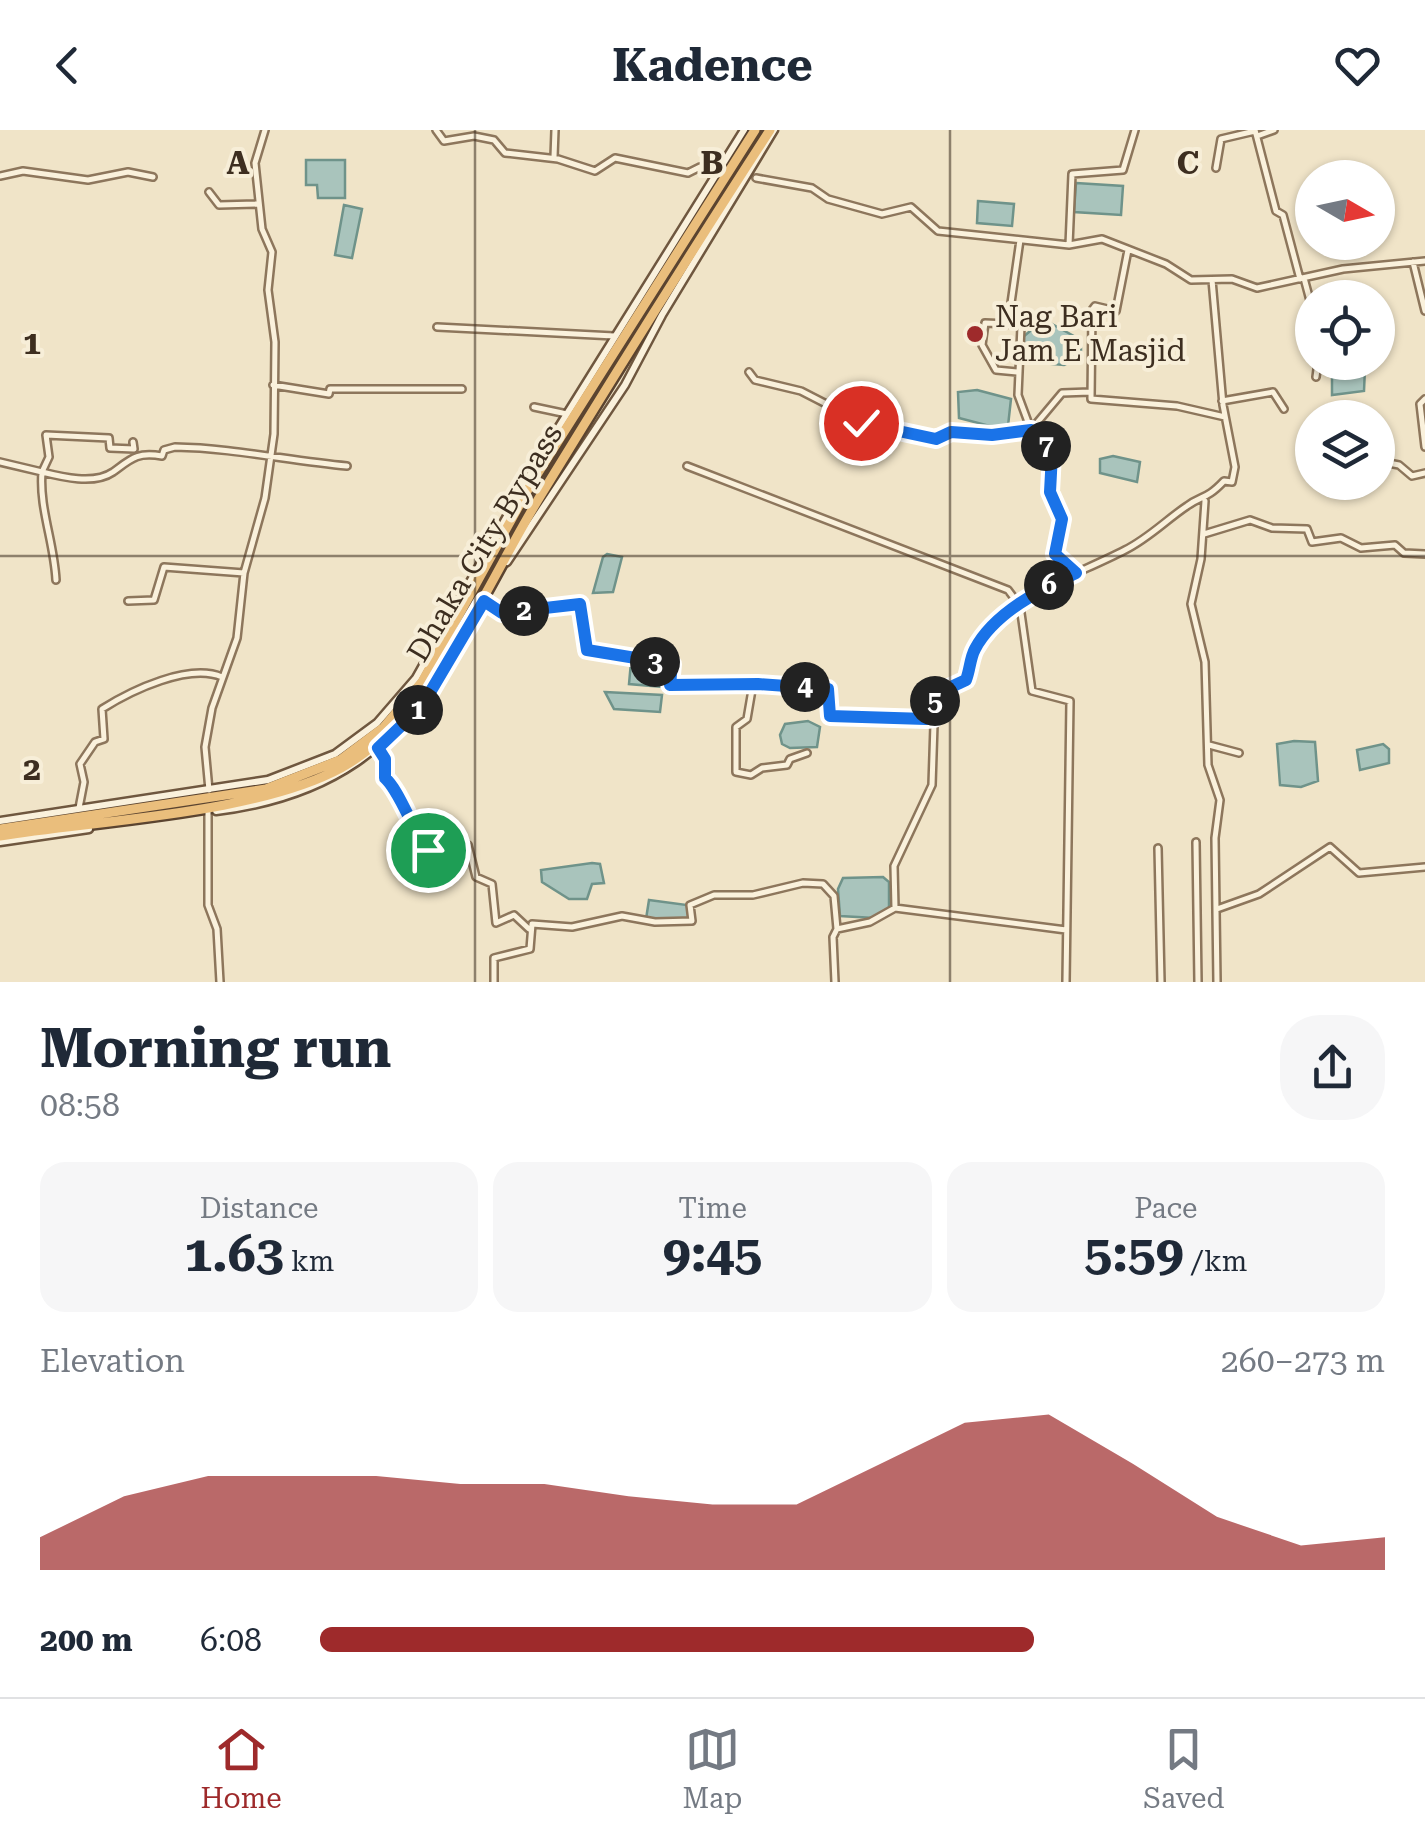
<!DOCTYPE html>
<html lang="en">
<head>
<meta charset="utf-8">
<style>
  :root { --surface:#fff; --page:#f6f6f7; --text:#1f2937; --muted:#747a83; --line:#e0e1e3; --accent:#9e2a2b }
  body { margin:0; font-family:"Roboto Serif",serif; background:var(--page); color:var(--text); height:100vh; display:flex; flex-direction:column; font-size:38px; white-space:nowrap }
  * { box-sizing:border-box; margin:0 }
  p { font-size:32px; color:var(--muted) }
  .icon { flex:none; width:55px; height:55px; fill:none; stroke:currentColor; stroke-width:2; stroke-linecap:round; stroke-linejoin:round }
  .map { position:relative; height:852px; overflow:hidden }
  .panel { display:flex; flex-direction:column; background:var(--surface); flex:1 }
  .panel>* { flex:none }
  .needle { width:65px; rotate:99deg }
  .tools { position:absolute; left:1295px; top:30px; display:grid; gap:20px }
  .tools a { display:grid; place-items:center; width:100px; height:100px; border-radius:50%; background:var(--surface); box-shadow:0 2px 8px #0004; font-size:50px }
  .pin { position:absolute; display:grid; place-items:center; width:85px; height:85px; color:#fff; margin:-42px; border:5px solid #fff; border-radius:50%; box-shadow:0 2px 10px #0007 }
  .km { position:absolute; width:50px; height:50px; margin:-25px; border-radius:50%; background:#222; color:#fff; font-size:28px; line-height:50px; text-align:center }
  .round { display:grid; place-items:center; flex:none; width:105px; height:105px; border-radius:40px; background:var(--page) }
  .head { display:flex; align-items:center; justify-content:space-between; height:170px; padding:0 40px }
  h1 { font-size:55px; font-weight:700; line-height:75px }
  .metrics { display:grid; grid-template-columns:repeat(3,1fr); gap:15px; height:170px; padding:10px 40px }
  .metrics div { display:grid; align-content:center; border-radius:25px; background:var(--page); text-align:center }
  .metrics b { font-size:50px; font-weight:700 }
  .metrics small { font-size:28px; font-weight:400 }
  .metrics p { font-size:28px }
  .chart { height:280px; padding:20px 40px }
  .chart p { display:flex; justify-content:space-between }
  .chart svg { width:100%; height:180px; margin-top:10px; fill:var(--accent); opacity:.7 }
  ul { padding:0 40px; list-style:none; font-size:32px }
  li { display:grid; grid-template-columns:160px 120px 1fr; align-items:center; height:75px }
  li i { height:25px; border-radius:12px; background:var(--accent) }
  header { display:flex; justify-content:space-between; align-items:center; height:130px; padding:0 40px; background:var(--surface); font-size:45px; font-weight:700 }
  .menu { display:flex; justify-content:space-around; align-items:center; height:140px; border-top:2px solid var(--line); background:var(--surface); font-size:28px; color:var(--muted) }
  .menu a { display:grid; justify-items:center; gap:5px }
  .menu .selected { color:var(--accent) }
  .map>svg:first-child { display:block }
</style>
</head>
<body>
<header><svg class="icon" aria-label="back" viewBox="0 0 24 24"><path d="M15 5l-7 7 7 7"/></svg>Kadence<svg class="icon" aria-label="heart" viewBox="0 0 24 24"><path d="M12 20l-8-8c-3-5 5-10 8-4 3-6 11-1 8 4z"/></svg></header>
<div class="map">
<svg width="1425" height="852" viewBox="0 0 1425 852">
  <rect width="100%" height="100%" fill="#f0e4c8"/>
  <path fill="#a9c4bc" stroke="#6f938a" stroke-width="2.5" d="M306 30H345V68H318L317 55H306Z
    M1076 53 1123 56 1121 85 1074 82Z
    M978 71 1014 74 1012 96 977 93Z
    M344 75 362 79 352 128 335 125Z
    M1052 194 1081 210V227L1064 235 1020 231 1023 207 1035 197Z
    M1365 238 1364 261 1332 265V245Z
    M977 260 1011 269 1008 296 1001 299 959 288 958 262Z
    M1113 326 1140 332 1137 352 1100 343V329Z
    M607 424 622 427 613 462 593 463 603 427Z
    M631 532 664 536 662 557 629 554Z
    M605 562 662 565 660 582 614 579Z
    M808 591 820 597 817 617 790 618 782 614 780 605 785 594Z
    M1294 611 1315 612 1318 651 1301 657 1280 655 1277 614Z
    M1383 614 1389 619V633L1360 640 1357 620Z
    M592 733 600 734 604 753 592 754 587 769H569L542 752 541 740Z
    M883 747 889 752V779L875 788 840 786 838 759 843 748Z
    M649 770 687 775 689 788 646 789Z"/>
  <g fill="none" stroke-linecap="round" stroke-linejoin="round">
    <g stroke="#8d765c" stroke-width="10">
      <path id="minor" d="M436 0 444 11 474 6 494 10 505 23 558 29 595 41 615 28 688 43 700 37 718 39
        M1255 0 1276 81 1283 85 1300 149
        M1260 5 1274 0
        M554 27 555 0
        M1216 38 1221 9 1255 1
        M0 46 23 41 88 50 128 42 153 47
        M756 48 812 58 828 69 882 84 911 77 938 101 1069 115 1102 109 1166 134 1191 150 1232 149 1257 158 1343 139 1425 131
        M209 62 219 75 259 74
        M1020 110 1008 194 1021 196 1018 265 1031 300 1062 263 1090 262
        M1069 115 1072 44 1123 40 1135 0
        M1128 120 1116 181 1095 176 1092 180 1091 269 1177 276 1225 287
        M1413 132 1425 181
        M1304 148 1312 178
        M1008 194 985 193 982 215 996 240 1017 242
        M437 197 614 206
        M749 242 755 250 801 261 873 298 936 309 951 302 992 305 1031 300 1037 312 1053 324 1050 362 1062 389 1055 424 1076 443
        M1316 247 1318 232
        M273 255 329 264 330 259H462
        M1425 269 1420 274 1425 317
        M1222 271 1273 262 1284 279
        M534 277 567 284
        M133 312 134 319 110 318 109 308 46 305 49 327 42 342C62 347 94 355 113 342 132 328 137 322 162 326L164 320 175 317C234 318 290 331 347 336
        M1378 331 1399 335 1412 346 1425 343
        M0 332 42 342C39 378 54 412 56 450
        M687 336 1008 460 1020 476 1032 561 1070 571 1066 852
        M1205 371 1201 429 1191 474 1205 532 1208 635 1220 670 1215 708 1217 852
        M1204 404 1250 390 1272 398 1307 399 1312 412 1341 408 1361 418 1395 415 1404 423 1425 424
        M128 471 154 470 164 437 244 443
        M484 471 502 483 580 475 587 520 672 535 670 555 758 554 828 559 830 586 935 588
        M753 554 747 589 736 597V642L751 645 762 638 787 635 790 629 807 623
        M1209 615 1239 623
        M378 618 385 629V648L394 655 405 686 434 732 468 715 476 747 492 754 496 793 514 785 529 799
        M209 660 205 617 212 578 237 508 244 443 265 368 274 304 275 212 268 160 272 122 262 99 255 33 265 0
        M79 678 84 652 80 634 95 612 104 609 102 579C132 560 189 533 222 547
        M208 681V775L217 799 220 852
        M1196 712 1198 852
        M1158 718 1161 852
        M895 778 1066 800
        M1217 779 1259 764 1330 717 1359 743 1425 737
        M494 852V828L530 819 532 794 572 797 622 786 655 792 692 791 690 775 714 765H753L803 753 823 754 834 766 837 799
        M835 852 833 807 837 799 870 792 895 778 894 736 932 655 935 564 966 550C973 532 974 516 987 501 1022 461 1079 444 1125 420 1149 408 1166 390 1187 376 1202 365 1206 370 1224 351L1232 352 1235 337 1223 275 1212 150"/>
    </g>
    <g stroke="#6f573f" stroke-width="11">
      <path id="secondary" d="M507 432 625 255 662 185 774 0
        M216 681C330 667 397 618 456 521
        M0 691 268 650 335 624 377 593 416 548 542 324 744 0
        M0 712 89 699"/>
    </g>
    <g stroke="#5b4430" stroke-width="14">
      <path id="trunk" d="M0 699 266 659 340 630 384 597 422 552 531 354 755 0
        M0 706C99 690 256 684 341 638 436 586 488 449 544 360 618 239 693 119 770 0"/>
    </g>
    <use href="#minor" stroke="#faf1dc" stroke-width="5"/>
    <use href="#secondary" stroke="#faf1dc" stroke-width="6"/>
    <use href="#trunk" stroke="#eabe7c" stroke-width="9"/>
  </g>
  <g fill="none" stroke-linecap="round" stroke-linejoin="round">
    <g stroke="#fff" stroke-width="20">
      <path id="route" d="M428 720C412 700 400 661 385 648V629L378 618 422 576 484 471 502 483 580 474 587 520 672 534 670 555 758 554 828 559 830 586 926 589 934 588 936 564 966 550C970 540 970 528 975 519 994 483 1041 459 1076 443L1055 424 1062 389 1050 362 1052 324 1036 312 1031 300 992 305 951 302 936 309 861 293"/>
    </g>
    <use href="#route" stroke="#1a73e8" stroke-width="12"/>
  </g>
  <path fill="none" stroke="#3d2e20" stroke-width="2.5" stroke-opacity="0.55" d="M475 0V852M950 0V852M0 426H1425"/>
  <circle fill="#9e2a2b" stroke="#f7eed8" stroke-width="4" cx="975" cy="204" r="10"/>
  <g text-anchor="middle" stroke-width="8" stroke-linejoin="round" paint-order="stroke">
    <g font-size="30" fill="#3d2e20" stroke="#f7eed8" text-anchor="start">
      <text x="995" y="197">Nag Bari<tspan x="995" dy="34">Jam E Masjid</tspan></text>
    </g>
    <g font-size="30" fill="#3d2e20" stroke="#f7eed8">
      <text transform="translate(485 413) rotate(-59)" y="10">Dhaka City Bypass</text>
    </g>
  </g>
  <g font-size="32" text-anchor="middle" font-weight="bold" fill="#3d2e20" stroke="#f7eed8" stroke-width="8" stroke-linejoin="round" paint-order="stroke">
    <text x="238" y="44">A</text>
    <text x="712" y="44">B</text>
    <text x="1188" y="44">C</text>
    <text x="32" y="224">1</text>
    <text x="32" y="650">2</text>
  </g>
</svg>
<div class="tools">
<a><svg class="needle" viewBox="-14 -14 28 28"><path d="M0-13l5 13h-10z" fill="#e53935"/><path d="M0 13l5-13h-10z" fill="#747a83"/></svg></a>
<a><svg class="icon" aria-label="locate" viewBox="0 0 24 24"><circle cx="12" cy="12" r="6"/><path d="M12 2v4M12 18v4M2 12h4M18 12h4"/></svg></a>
<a><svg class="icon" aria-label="layers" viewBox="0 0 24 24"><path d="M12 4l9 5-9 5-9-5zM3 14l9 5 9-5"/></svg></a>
</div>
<div class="pin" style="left:428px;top:720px;background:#1e9e55"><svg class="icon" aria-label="arrive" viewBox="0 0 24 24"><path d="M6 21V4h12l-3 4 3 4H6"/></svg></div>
<div class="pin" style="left:861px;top:293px;background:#d93025"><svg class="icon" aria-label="check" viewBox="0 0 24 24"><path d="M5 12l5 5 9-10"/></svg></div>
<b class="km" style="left:418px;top:580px">1</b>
<b class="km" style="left:524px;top:481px">2</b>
<b class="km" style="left:655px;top:532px">3</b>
<b class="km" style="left:805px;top:557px">4</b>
<b class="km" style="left:935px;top:571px">5</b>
<b class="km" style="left:1049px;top:455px">6</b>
<b class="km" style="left:1046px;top:316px">7</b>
</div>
<section class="panel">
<div class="head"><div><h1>Morning run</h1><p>08:58</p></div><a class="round"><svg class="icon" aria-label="share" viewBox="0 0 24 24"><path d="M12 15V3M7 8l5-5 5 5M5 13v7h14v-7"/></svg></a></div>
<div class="metrics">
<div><p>Distance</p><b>1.63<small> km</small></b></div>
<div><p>Time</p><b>9:45</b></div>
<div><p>Pace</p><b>5:59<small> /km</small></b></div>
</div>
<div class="chart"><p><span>Elevation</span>260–273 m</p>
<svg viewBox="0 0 160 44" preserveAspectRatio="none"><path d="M0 44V36L10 26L20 21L30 21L40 21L50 23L60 23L70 26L80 28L90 28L100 18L110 8L120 6L130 18L140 31L150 38L160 36V44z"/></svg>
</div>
<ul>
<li><b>200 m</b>6:08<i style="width:67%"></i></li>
</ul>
</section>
<nav class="menu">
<a class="selected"><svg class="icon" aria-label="home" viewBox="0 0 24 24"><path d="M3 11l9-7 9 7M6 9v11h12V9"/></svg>Home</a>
<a><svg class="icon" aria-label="map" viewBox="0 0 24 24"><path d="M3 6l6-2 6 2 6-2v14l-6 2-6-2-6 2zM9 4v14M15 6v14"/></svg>Map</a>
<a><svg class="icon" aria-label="saved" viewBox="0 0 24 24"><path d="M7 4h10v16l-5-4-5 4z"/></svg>Saved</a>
</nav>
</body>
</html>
